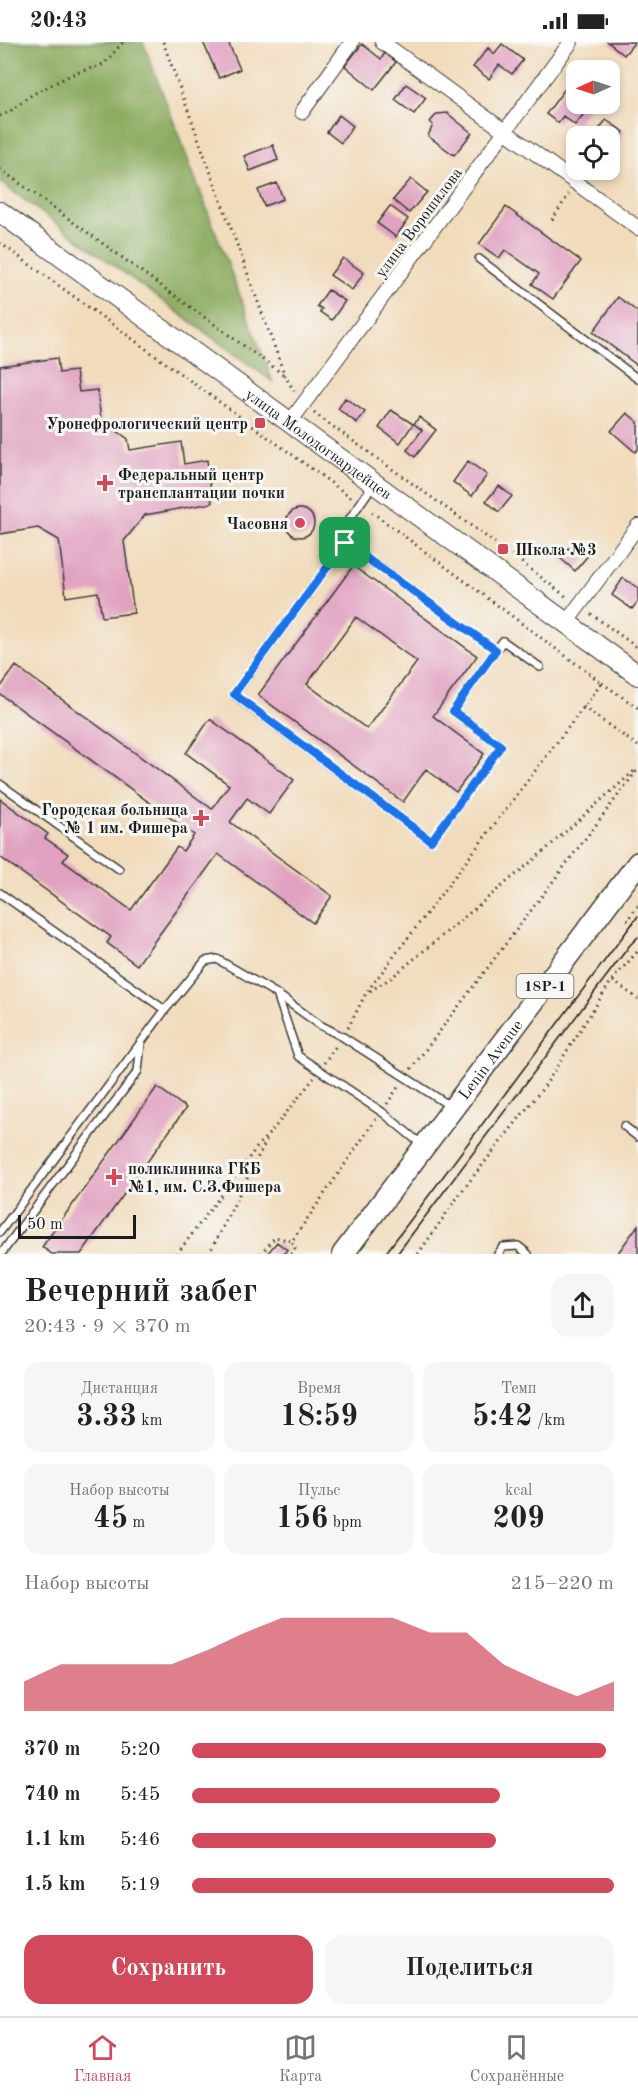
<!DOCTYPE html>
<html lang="ru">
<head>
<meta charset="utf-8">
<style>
  :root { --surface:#fff; --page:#f6f6f6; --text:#222; --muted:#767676; --line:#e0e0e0; --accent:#d1495b }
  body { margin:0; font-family:"Old Standard TT",serif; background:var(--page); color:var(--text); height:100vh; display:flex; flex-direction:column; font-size:22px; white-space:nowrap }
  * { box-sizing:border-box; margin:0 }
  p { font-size:20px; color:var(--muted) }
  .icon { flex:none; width:33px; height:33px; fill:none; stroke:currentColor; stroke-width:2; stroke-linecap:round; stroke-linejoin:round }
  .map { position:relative; height:1212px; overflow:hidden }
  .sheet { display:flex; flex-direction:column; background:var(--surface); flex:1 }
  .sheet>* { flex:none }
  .needle { width:39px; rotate:267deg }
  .buttons { position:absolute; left:566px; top:18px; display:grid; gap:12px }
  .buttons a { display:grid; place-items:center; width:54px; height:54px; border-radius:12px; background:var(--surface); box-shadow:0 3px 9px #0003; font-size:30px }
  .scale { position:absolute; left:18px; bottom:15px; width:118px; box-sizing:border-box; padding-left:6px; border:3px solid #1c1c1c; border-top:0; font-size:16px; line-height:21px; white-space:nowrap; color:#1c1c1c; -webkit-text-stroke:4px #f6f6f2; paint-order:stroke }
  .pin { position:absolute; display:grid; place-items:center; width:51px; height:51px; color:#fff; margin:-26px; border-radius:12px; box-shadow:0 3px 9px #0006 }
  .round { display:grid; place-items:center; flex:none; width:63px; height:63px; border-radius:18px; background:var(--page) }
  .overview { display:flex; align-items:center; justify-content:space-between; height:102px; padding:0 24px }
  h1 { font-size:33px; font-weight:800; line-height:45px }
  .stats { display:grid; grid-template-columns:repeat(3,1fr); gap:9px; height:102px; padding:6px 24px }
  .stats div { display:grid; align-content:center; border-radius:15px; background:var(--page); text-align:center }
  .stats b { font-size:30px; font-weight:800 }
  .stats small { font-size:16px; font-weight:400 }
  .stats p { font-size:16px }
  .chart { height:168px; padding:12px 24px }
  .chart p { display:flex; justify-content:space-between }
  .chart svg { width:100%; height:108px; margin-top:6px; fill:var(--accent); opacity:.7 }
  .cta { display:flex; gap:12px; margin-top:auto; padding:12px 24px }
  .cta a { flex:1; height:69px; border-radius:18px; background:var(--accent); color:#fff; font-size:24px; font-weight:800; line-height:69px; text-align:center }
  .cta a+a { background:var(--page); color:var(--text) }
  ul { padding:0 24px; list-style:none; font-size:20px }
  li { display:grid; grid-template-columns:96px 72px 1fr; align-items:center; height:45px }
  li i { height:15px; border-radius:8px; background:var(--accent) }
  .status { display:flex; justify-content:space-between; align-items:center; height:42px; padding:0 30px; background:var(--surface); direction:ltr }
  .status svg { height:16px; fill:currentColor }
  .dock { display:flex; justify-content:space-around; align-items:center; height:84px; border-top:2px solid var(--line); background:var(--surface); font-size:16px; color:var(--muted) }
  .dock a { display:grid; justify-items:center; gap:3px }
  .dock .selected { color:var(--accent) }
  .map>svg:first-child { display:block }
</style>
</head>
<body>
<div class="status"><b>20:43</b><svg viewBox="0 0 49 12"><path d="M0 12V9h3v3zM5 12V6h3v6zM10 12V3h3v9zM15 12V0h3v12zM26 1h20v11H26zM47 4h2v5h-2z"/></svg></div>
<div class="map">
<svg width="638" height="1212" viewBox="0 0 638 1212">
  <rect width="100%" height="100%" fill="#f6f6f2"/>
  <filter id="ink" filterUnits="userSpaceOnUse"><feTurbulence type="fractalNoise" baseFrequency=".0167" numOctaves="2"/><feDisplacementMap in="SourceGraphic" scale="12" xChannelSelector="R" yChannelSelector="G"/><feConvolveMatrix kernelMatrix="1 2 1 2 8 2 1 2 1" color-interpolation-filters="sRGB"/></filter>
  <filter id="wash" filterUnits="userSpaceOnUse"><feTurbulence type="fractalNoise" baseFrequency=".008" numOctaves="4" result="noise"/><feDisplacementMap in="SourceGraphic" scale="24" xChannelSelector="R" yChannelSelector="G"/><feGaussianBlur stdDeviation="1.35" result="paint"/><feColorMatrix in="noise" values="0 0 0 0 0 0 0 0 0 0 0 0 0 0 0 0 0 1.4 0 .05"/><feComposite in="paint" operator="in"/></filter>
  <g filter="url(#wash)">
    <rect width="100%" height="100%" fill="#f1dbbb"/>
    <path fill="#8cac60" stroke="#54643e" stroke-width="1.5" d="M0 0H143L273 340 0 140Z"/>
    <g id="blocks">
      <path fill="#e1a2c1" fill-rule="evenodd" d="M203 0H228L240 27 219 36Z
        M608 0H635L624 13Z
        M362 2 381 17 385 11 396 20 374 48 345 24Z
        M502 2 523 18 512 32 499 23 489 37 473 25 488 6 494 12Z
        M406 42 426 56 414 72 395 58Z
        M567 44 576 50V62H592L575 83 563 74 558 81 546 72Z
        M447 71 472 91 454 113 428 94 433 83 430 80 437 72Z
        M339 73 353 84 341 101 327 90Z
        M606 78 624 90 609 113V94H594Z
        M273 103 278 118 250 129 244 114Z
        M411 137 427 150 409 171 393 158Z
        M277 141 283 157 264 164 258 148Z
        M390 164 408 177 396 195 377 181Z
        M506 165 581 219 553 257 532 242 539 232 505 208 499 216 479 202Z
        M343 216 364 231 352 248 330 233Z
        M328 248 345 259 332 278 320 270 322 267 317 264Z
        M618 255 638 270V324L593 290Z
        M57 316 59 331 76 329 79 350 97 348 102 385 110 384 128 397 130 408 181 400 184 422 207 418 212 461 145 473 124 499 134 571 102 575 98 550 66 555 59 498 38 486 0 492V324Z
        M345 356 365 370 357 381 338 367Z
        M391 368 413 382 400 401 379 386Z
        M627 371 638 380V407L635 410 611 389Z
        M419 375 436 388 415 415 407 408 422 388 414 382Z
        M468 419 487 433 472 454 453 440Z
        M499 444 512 454 499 470 486 459Z
        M286 481a14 14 0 1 1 28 0a14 14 0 1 1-28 0Z
        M579 502 590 511 575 529 560 516 568 506 572 510Z
        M353 524 477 614 433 674 484 712 456 750 426 727 403 760 258 653ZM356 575 417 620 367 687 307 642Z
        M623 536 638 546V559L632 567 612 553Z
        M16 624 212 767 229 743 186 711 210 677 294 738 269 772 247 756 230 780 332 854 313 881 218 812 137 923 107 901 111 895 0 815V757L48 792 45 796 68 812 63 819 131 868 177 805 183 809 194 793 0 652V646Z
        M157 1045 186 1066 81 1212H52L42 1205Z
        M638 1183V1212H620L618 1211Z
        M277 1200 287 1208 284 1212H267Z"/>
    </g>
  </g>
  <g filter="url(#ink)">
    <use href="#blocks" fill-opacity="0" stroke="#3c3934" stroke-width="1.5"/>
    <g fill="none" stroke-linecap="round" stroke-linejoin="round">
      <g stroke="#3c3934" stroke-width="10">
        <path id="lane" d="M479 217 638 337
          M373 443 344 485 345 501 234 653 431 799 501 704 453 669 496 608
          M345 501 496 608 503 599 540 625
          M0 742 119 827
          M0 851 165 968
          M277 952 298 1014 382 1070 421 1102
          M624 1084 638 1095
          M0 1190 165 968 205 919 217 917 277 952 320 983 343 995 450 1064
          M1 1212 138 1029 141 1001
          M498 1212 503 1205 518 1204 528 1212"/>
      </g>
      <g stroke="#3c3934" stroke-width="16">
        <path id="street" d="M382 0 638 186
          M302 70 352 0
          M290 380 571 0
          M566 581 638 484"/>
      </g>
      <g stroke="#3c3934" stroke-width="22">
        <g id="secondary">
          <path id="s1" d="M0 170 638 633"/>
        </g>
      </g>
      <g stroke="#3c3934" stroke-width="24">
        <g id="primary">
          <path id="s2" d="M343 1212 638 821"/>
        </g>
      </g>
      <path stroke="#3c3934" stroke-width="3" stroke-dasharray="1.5 4.5" stroke-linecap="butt" d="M163 0 285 334 296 352
        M0 74 9 70 33 52 73 32 104 22 123 0
        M0 127 284 333
        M552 178 569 152
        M0 201 352 456
        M314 371 495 501
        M512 513 568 556
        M591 572 638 606
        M602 641 638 666
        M583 665 638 704
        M638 864 627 878 638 883
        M613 939 638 957
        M370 949 391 936 543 810 634 729
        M348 986 366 951 602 641 369 468
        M324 1021 336 1004
        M411 1027 638 727
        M387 1062 400 1042
        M177 1212 260 1101 271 1090 314 1036
        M209 1212 268 1095
        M261 1212 275 1195 292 1199 376 1077
        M291 1212 295 1206 292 1199
        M418 1212 462 1149 546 1042 612 938 638 909"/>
      <use href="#lane" stroke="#fff" stroke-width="7"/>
      <use href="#street" stroke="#fff" stroke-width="14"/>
      <use href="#secondary" stroke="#fff" stroke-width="20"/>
      <use href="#primary" stroke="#fff" stroke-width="21"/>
      <path stroke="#1c1c1c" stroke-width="1.5" d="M385 1212 638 874
        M397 1212 630 903 638 895"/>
    </g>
  </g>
  <g fill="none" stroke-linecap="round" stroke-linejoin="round" filter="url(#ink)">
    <g stroke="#fff" stroke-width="12">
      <path id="route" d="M345 501 496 608 453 669 501 704 431 799 234 652Z"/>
    </g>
    <use href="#route" stroke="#1a73e8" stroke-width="8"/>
  </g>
  <g fill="#d1495b" stroke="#f6f6f2" stroke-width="2">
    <rect x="254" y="375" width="12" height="12" rx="3"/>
    <path d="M102 432h6v6h6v6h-6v6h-6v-6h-6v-6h6z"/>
    <circle cx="300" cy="481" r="6"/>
    <rect x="497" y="501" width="12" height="12" rx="3"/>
    <path d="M198 767h6v6h6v6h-6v6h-6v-6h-6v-6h6z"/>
    <path d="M111 1126h6v6h6v6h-6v6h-6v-6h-6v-6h6z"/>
  </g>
  <g text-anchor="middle" stroke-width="6" stroke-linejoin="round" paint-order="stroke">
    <rect fill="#f6f6f2" stroke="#5d5d5c" stroke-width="1.5" x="516.5" y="932" width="57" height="24" rx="4.5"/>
    <g font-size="15" font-weight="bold" fill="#1c1c1c">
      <text x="545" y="949">18Р-1</text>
    </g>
    <g font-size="16" fill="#1c1c1c" stroke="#f6f6f2">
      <text transform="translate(418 180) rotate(-53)" y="6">улица Ворошилова</text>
      <text dy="6" stroke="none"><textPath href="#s1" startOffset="394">улица Молодогвардейцев</textPath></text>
      <text dy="6" stroke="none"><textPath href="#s2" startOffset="244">Lenin Avenue</textPath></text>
    </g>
    <g font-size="16" font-weight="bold" fill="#1c1c1c" stroke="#f6f6f2" text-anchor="end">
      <text x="248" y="387">Уронефрологический центр</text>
      <text x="118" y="438" text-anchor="start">Федеральный центр<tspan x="118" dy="18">трансплантации почки</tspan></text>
      <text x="288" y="487">Часовня</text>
      <text x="515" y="513" text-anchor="start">Школа №3</text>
      <text x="188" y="773">Городская больница<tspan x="188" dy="18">№ 1 им. Фишера</tspan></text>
      <text x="128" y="1132" text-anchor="start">поликлиника ГКБ<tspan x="128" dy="18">№1, им. С.З.Фишера</tspan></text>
    </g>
  </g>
</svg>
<div class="buttons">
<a><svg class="needle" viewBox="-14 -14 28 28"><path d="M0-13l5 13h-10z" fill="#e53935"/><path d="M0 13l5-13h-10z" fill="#767676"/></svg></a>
<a><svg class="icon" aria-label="locate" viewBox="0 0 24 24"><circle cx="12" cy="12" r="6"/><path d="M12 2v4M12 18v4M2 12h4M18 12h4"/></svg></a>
</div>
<div class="scale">50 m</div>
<div class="pin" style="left:345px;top:501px;background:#1e9e55"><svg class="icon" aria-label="arrive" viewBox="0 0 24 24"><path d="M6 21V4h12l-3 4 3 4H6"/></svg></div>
</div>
<section class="sheet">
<div class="overview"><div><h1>Вечерний забег</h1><p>20:43 · 9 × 370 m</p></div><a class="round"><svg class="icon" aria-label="share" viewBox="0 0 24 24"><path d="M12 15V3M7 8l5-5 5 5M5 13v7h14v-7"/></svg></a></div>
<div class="stats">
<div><p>Дистанция</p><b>3.33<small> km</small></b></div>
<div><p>Время</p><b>18:59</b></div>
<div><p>Темп</p><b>5:42<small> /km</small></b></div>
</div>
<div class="stats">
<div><p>Набор высоты</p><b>45<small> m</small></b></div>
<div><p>Пульс</p><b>156<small> bpm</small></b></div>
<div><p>kcal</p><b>209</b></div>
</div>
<div class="chart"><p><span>Набор высоты</span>215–220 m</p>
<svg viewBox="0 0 160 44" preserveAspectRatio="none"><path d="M0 44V32L10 25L20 25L30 25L40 25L50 19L60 12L70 6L80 6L90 6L100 6L110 12L120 12L130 25L140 32L150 38L160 32V44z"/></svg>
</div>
<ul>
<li><b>370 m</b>5:20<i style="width:98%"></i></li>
<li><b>740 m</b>5:45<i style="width:73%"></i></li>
<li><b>1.1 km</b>5:46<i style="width:72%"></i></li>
<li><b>1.5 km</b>5:19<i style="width:100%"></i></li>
</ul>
<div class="cta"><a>Сохранить</a><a>Поделиться</a></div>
</section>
<nav class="dock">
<a class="selected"><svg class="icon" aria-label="home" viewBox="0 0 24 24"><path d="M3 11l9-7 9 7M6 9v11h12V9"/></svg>Главная</a>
<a><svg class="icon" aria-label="map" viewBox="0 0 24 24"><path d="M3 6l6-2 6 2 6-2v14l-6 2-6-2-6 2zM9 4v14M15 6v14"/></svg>Карта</a>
<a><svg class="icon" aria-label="saved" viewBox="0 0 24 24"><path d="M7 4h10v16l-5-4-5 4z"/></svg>Сохранённые</a>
</nav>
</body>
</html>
